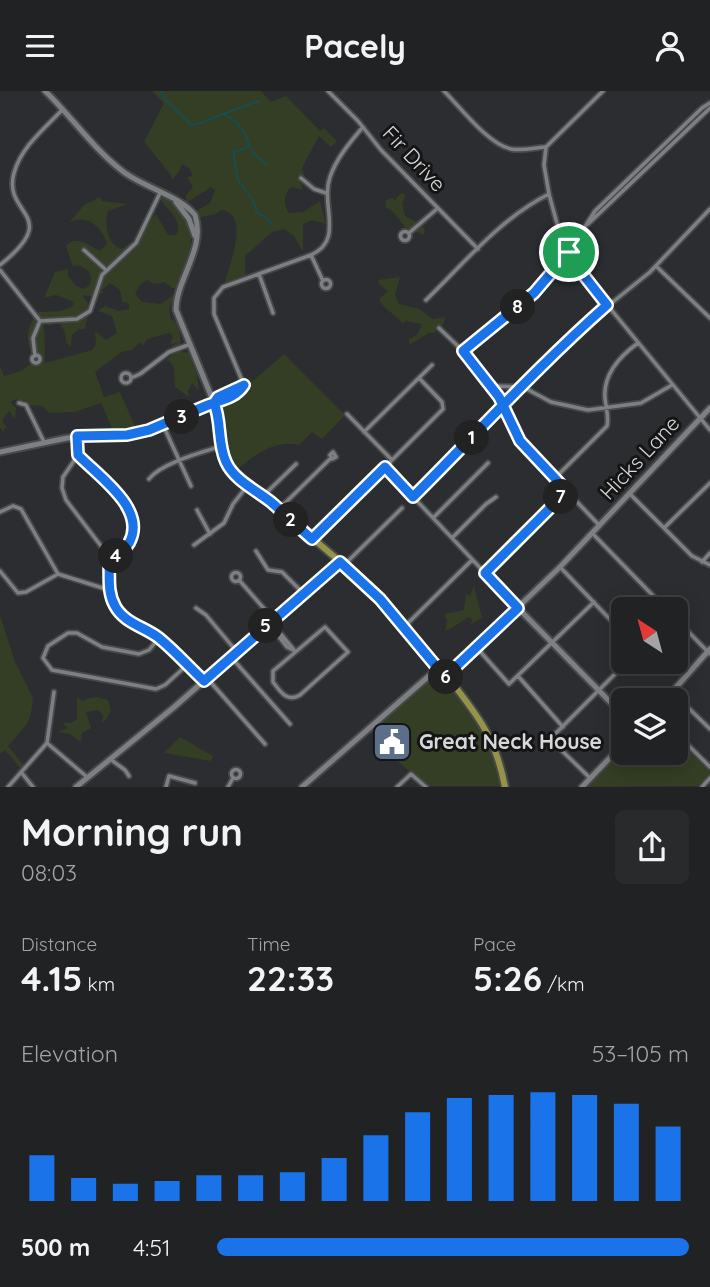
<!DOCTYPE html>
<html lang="en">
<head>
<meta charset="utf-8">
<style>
  :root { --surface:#212224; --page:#292a2c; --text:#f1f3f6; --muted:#a2a4a6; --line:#3e3f41; --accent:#1a73e8 }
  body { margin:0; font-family:Quicksand,sans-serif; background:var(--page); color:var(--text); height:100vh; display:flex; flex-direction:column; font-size:26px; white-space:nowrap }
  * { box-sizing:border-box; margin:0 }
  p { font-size:23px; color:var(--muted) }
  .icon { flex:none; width:38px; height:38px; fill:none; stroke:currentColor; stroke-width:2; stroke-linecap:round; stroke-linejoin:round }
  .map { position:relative; height:696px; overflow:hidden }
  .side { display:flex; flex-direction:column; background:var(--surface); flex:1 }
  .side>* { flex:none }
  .needle { width:46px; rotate:324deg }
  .buttons { position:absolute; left:611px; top:506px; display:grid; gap:14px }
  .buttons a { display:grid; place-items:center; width:77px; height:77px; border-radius:10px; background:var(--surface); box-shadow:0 4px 18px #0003,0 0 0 2px var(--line); font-size:35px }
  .pin { position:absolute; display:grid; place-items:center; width:60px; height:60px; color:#fff; margin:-30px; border:4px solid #fff; border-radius:50%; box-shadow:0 2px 7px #0007 }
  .km { position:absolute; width:35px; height:35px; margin:-18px; border-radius:50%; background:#222; color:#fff; font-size:19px; line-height:35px; text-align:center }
  .round { display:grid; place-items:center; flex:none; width:74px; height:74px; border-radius:10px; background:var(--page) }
  .overview { display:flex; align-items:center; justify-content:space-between; height:119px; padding:0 21px }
  h1 { font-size:38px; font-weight:800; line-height:52px }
  .metrics { display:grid; grid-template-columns:repeat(3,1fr); gap:10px; height:119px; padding:7px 21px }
  .metrics div { display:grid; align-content:center }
  .metrics b { font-size:35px; font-weight:800 }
  .metrics small { font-size:19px; font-weight:400 }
  .metrics p { font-size:19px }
  .chart { height:196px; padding:14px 21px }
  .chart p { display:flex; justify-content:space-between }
  .chart svg { width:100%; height:126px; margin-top:7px; stroke:var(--accent); stroke-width:6 }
  ul { padding:0 21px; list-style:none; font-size:23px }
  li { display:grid; grid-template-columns:112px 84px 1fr; align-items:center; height:52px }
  li i { height:18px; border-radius:9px; background:var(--accent) }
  header { display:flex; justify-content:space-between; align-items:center; height:91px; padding:0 21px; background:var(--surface); font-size:32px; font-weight:800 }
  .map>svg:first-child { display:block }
</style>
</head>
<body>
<header><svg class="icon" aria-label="menu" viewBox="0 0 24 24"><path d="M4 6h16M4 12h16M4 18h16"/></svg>Pacely<svg class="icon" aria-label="person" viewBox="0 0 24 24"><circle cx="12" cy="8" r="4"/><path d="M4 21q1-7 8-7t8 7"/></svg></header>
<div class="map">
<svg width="710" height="696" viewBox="0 0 710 696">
  <rect width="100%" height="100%" fill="#2c2d30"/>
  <path fill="#333e24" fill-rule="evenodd" d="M152 0H261L271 11 286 5 320 40 324 37 337 50 331 56 319 45 302 77 304 83 300 88 303 99 291 96C284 102 283 115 289 122L303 121 320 110 326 133 312 129 303 133V161L294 145 284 138 272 141 245 165 246 188 223 196C228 178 252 122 221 119L215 123 197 127 194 121 210 112 215 99 211 96 186 112V104L193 96 187 86 193 85 189 77 182 73 179 81 172 89 170 83 144 51 164 12Z
    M401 102 406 104 402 113 405 125 422 134 425 139 424 144 405 136 393 121 385 116 386 109 392 107 395 109Z
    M100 106 102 110 128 113 108 120C104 133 107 154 122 158L133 150 156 123 168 144H176C184 129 167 119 160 108L163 106C203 121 192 168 178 197H172L165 191 154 193 147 189 140 194 135 203 142 211 161 213 175 203 169 218 171 228 178 232 181 251 176 256H171L177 252 170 253 173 245 169 242 147 248 143 255 140 251 132 259 121 261 95 281 104 306 120 301 138 342 115 344 101 312 75 321 49 322 43 315 26 314 17 308 10 311 16 317 15 328 9 320 2 330 7 337 3 338 5 343 0 337V275L4 285 21 280 38 268C23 255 26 234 39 221L60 220 72 216 74 211 56 204 44 207 55 181 68 178V185L76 195 83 198 89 195C94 183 89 178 77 174L73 176 66 155C75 143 89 154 100 160L107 152C101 135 86 122 69 132L84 114ZM110 192 120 199 122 211 128 212 129 215V218L119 220 105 215 98 220 112 225 117 242 106 249 95 240 96 253 92 259 45 272 44 232 50 235 55 232 60 233 65 241 66 251 71 256 72 244 79 238H85L90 215 82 204C93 206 96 207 105 200H101Z
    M400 186 395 204 399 213 419 218 433 228 445 226 443 234 437 236 435 242H429L411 253 409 252V248L417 244 422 233 406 230 402 232C395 223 383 218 379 208L388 200 379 193 378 189Z
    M177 260 189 262 197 284 199 299 192 292 188 300 189 306 175 296C173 286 178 273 166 269Z
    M284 263 345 324 322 348 312 341 299 354C274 348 251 366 233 382L230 377 215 312 219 306 243 295 239 302Z
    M474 495 482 527 471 533 472 528 468 526C461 531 453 537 445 540L447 530 444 523 464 519 466 503 470 505Z
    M0 524 15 571 33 607 31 623 27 633 8 655 25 676 22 679 5 659 0 663Z
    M438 577 492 652 504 695H426L390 663 368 638Z
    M98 606 108 609 111 619 107 627 102 632 103 624 98 619 86 621 91 637 82 642 81 651 70 643 58 641 67 637 63 632H71L77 628V607L83 610 89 607Z
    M676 642 710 676V687L702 695 582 696 623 653V662H676Z
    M180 646 213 665 211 670 164 662Z"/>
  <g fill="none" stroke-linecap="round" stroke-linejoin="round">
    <path stroke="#184c50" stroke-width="2" d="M161 0 166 9 191 34 204 31 222 23C234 26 248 42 249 55L244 58 233 61 238 89 253 109 257 122 264 125 272 134
      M223 23 259 10
      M249 55 255 64 267 74"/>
    <g stroke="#47484a" stroke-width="7">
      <path id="street" d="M328 0 358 30 381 59 478 158
        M444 0C461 17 488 53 511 58 523 60 533 57 545 56
        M603 0 546 56 544 74 549 103 559 140 577 177 710 339
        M301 87 314 98 326 102
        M588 133 710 17
        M400.5 145a4.5 4.5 0 1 1 9 0a4.5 4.5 0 1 1-9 0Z
        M409 142 438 117
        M84 159 105 178
        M311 164 323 190
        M0 174C64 123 2 125 14 82 21 56 45 37 63 18
        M656 175 710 227
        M0 179 40 230
        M259 183 273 222
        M321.5 193a4.5 4.5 0 1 1 9 0a4.5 4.5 0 1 1-9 0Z
        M426 209C465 171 501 127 549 103
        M40 230 77 228 90 220 102 184 136 152 160 102
        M439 237 463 260 491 295 523 354 599 434
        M463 260 534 202 569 161 595 120 702 17 710 12
        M32 268a4 4 0 1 1 8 0a4 4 0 1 1-8 0Z
        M35 265 33 247 40 230
        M121 287a5 5 0 1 1 10 0a5 5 0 1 1-10 0Z
        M131 287 140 283 169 261 188 254
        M244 294 214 223V207L223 196 311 164C345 149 320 114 330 86 336 68 350 51 363 36
        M492 295 523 296 551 311 588 319 641 312 672 294
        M19 312 26 314 44 351
        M214 312 238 302 244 294
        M214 312 218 306 244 294
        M347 323 392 369
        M163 334 191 395
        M364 341 432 274
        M77 347 78 364 63 386 62 397 66 409 101 455 109 471V499L114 513 130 530 164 552 204 591
        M333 361 336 366 332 368 330 364Z
        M78 364C98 385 148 418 129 452 124 460 116 465 109 471
        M385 376 518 517
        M555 387 607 335C609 326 606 317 605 307 603 283 620 265 638 252
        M149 388C161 372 203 361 222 355
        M629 402 692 465 710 474
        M263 405 296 373
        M413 406 588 231 650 181 710 118
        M279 418 331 367
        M197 419 210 443
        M0 421 13 415 21 418 58 483
        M433 427 488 372
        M664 437 710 392
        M592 442 666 518
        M314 447 443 318 442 311 419 287
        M452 447 486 413 496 406
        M194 454 224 432 233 413 248 394
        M256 460 268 479 282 481 304 503
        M702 471 710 462
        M344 474 402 417
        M560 476 623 542
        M0 480 18 502 26 501 58 483 109 499
        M231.5 486a4.5 4.5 0 1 1 9 0a4.5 4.5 0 1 1-9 0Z
        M485 482 567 400
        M239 489 274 529
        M196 517 206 524 237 561
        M676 528 710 563
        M269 533 276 537 295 560 287 556Z
        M325 536 348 561 300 604C287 612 280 600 273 591V580Z
        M404 536 472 469
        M159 547 149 559 139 563 102 556 77 542H68L48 555 43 567 52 579 156 598 165 594 187 574
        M477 557 509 593 594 511
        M231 566 290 633
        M518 585 563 636
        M207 587 265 653
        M672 601 710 638
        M676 642 710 676
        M47 652 87 686
        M110 668 125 679 129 685
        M231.5 683a4.5 4.5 0 1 1 9 0a4.5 4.5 0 1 1-9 0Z
        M21 681 33 696
        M590 687 550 648 628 570
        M8 696 47 652 54 601
        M166 696 169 685 195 692
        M228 696 233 687
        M397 696 411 683 426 696
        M702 696 710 687"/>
    </g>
    <g stroke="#47484a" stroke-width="9">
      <path id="secondary" d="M176 111 189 128 195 145
        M0 361 67 347 127 344 147 340 214 312 176 219C176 188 206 158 195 124 180 105 146 97 125 82 94 59 73 27 45 0
        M518 517 623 624
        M445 586 560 476 710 317
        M665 609 710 558
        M76 696 173 617 340 471
        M302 696 438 577
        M582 696 623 653"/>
    </g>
    <g stroke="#47484a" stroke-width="10">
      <path id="primary" d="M214 312C223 333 218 357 229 376L371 497 445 586 450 589C479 626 496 648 505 696"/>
    </g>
    <use href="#street" stroke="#7e7f82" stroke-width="3.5"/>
    <use href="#secondary" stroke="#7e7f82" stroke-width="5"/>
    <use href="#primary" stroke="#959348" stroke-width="6"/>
  </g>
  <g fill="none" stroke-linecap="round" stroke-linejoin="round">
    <g stroke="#fff" stroke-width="14">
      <path id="route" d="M569 161 578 177 607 214C539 274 477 342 413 406L385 376 312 448C298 436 285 423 271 411 256 399 234 389 226 371 217 352 222 331 214 312L218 306 244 294C236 307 221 309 208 314L149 339 127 344 77 345 78 364C98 385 148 418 129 452 124 460 116 465 109 471 110 485 107 501 115 515 124 532 145 536 159 547 175 560 189 576 204 590L340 471 380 508 445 586 518 517 485 482 567 400 520 350 499 306 463 260 534 202 569 161"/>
    </g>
    <use href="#route" stroke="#1a73e8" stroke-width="9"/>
  </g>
  <defs>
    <g id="civic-square" transform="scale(2.0125)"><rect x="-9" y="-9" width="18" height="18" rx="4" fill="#5c6f8a" stroke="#151516"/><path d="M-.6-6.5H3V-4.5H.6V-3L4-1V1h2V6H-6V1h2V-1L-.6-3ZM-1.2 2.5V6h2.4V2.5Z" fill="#fff"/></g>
  </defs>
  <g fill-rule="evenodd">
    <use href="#civic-square" x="392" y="651"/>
  </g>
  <g text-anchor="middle" stroke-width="6" stroke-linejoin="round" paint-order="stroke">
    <g font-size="21" fill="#d7d8da" stroke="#151516">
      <text transform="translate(414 68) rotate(47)" y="7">Fir Drive</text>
      <text transform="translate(640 367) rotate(-47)" y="7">Hicks Lane</text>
    </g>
    <g font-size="21" font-weight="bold" fill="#d7d8da" stroke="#151516" text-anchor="start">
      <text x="419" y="658">Great Neck House</text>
    </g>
  </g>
</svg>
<div class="buttons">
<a><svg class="needle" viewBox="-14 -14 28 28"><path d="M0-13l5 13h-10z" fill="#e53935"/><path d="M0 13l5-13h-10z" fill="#a2a4a6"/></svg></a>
<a><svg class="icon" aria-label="layers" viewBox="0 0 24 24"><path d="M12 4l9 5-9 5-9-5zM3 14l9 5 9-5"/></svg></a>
</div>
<div class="pin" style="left:569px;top:161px;background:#1e9e55"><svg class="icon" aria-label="arrive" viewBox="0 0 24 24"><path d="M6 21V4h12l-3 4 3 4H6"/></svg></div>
<b class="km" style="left:472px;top:347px">1</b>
<b class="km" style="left:291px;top:429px">2</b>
<b class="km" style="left:182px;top:326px">3</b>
<b class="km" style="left:116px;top:465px">4</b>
<b class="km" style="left:266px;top:535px">5</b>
<b class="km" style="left:446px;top:586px">6</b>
<b class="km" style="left:561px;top:406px">7</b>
<b class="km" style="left:518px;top:216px">8</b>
</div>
<section class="side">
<div class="overview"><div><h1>Morning run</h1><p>08:03</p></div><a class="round"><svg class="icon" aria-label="share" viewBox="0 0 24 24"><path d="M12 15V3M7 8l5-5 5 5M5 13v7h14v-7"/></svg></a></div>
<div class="metrics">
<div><p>Distance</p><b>4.15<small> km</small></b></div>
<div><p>Time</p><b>22:33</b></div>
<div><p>Pace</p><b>5:26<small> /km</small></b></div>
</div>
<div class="chart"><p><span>Elevation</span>53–105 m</p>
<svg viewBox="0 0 160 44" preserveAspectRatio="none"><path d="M5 44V28M15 44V36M25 44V38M35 44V37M45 44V35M55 44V35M65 44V34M75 44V29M85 44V21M95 44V13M105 44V8M115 44V7M125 44V6M135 44V7M145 44V10M155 44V18"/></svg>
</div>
<ul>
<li><b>500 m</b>4:51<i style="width:100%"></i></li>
</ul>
</section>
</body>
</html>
